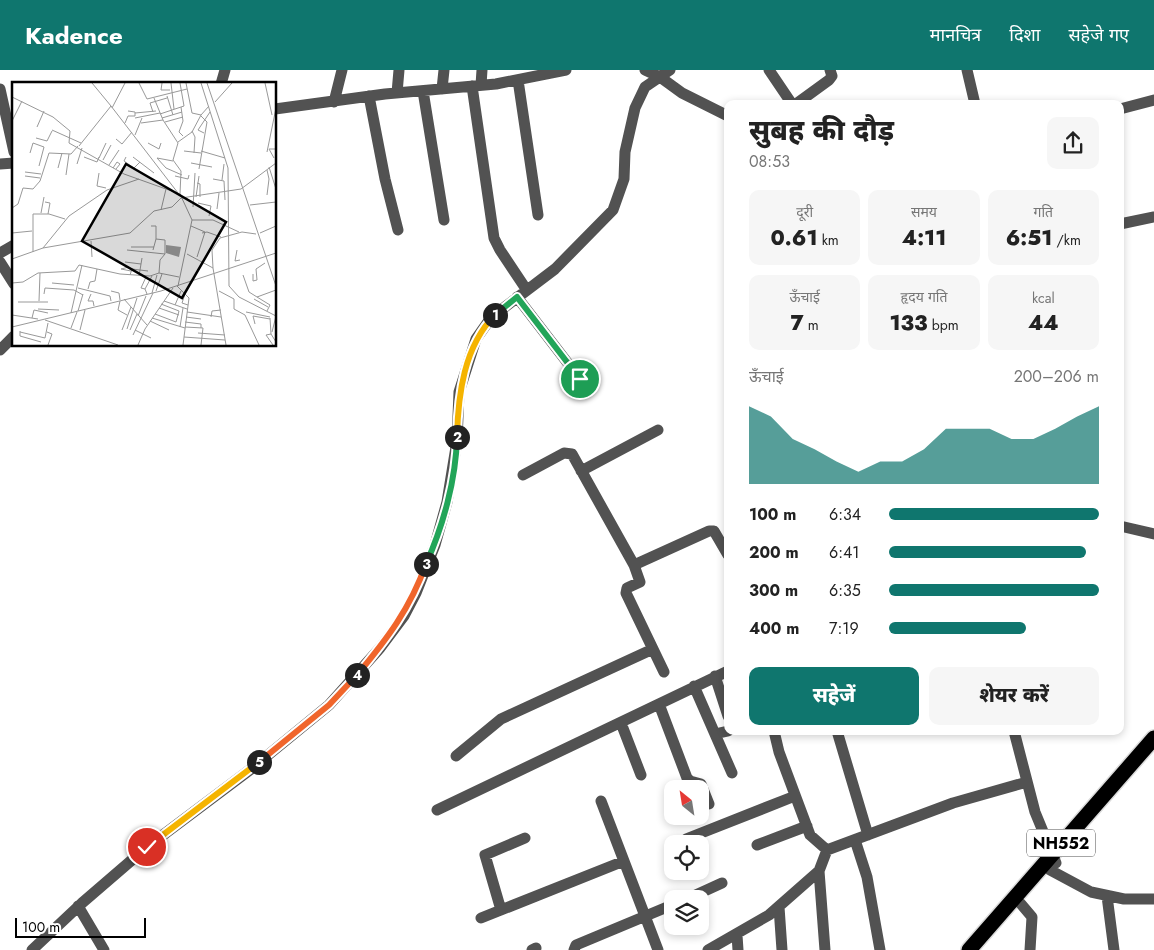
<!DOCTYPE html>
<html lang="hi">
<head>
<meta charset="utf-8">
<style>
  :root { --surface:#fff; --page:#f6f6f6; --text:#222; --muted:#767676; --accent:#0f766e }
  body { margin:0; font-family:Jost,"Noto Sans Devanagari",sans-serif; background:var(--page); color:var(--text); height:100vh; display:flex; flex-direction:column; font-size:19px; white-space:nowrap }
  * { box-sizing:border-box; margin:0 }
  p { font-size:16px; color:var(--muted) }
  .icon { flex:none; width:28px; height:28px; fill:none; stroke:currentColor; stroke-width:2; stroke-linecap:round; stroke-linejoin:round }
  .map { position:relative; flex:1; overflow:hidden }
  .drawer { position:absolute; left:724px; top:30px; width:400px; height:635px; display:flex; flex-direction:column; background:var(--surface); border-radius:10px; box-shadow:0 2px 8px #0003 }
  .drawer>* { flex:none }
  .needle { width:32px; rotate:330deg }
  .buttons { position:absolute; left:664px; top:710px; display:grid; gap:10px }
  .buttons a { display:grid; place-items:center; width:45px; height:45px; border-radius:10px; background:var(--surface); box-shadow:0 2px 8px #0003; font-size:25px }
  .scale { position:absolute; left:15px; bottom:12px; width:131px; box-sizing:border-box; padding-left:5px; border:2px solid #000; border-top:0; font-size:14px; line-height:18px; white-space:nowrap; color:#000; -webkit-text-stroke:4px #fff; paint-order:stroke }
  .pin { position:absolute; display:grid; place-items:center; width:42px; height:42px; color:#fff; margin:-21px; border:2px solid #fff; border-radius:50%; box-shadow:0 1px 5px #0007 }
  .km { position:absolute; width:25px; height:25px; margin:-12px; border-radius:50%; background:#222; color:#fff; font-size:14px; line-height:25px; text-align:center }
  .round { display:grid; place-items:center; flex:none; width:52px; height:52px; border-radius:10px; background:var(--page) }
  .overview { display:flex; align-items:center; justify-content:space-between; height:85px; padding:0 25px }
  h1 { font-size:28px; font-weight:800; line-height:38px }
  .stats { display:grid; grid-template-columns:repeat(3,1fr); gap:8px; height:85px; padding:5px 25px }
  .stats div { display:grid; align-content:center; border-radius:10px; background:var(--page); text-align:center }
  .stats b { font-size:21px; font-weight:800 }
  .stats small { font-size:14px; font-weight:400 }
  .stats p { font-size:14px }
  .chart { height:140px; padding:10px 25px }
  .chart p { display:flex; justify-content:space-between }
  .chart svg { width:100%; height:90px; margin-top:5px; fill:var(--accent); opacity:.7 }
  .button { display:flex; gap:10px; margin-top:auto; padding:10px 25px }
  .button a { flex:1; height:58px; border-radius:10px; background:var(--accent); color:#fff; font-size:20px; font-weight:800; line-height:58px; text-align:center }
  .button a+a { background:var(--page); color:var(--text) }
  ul { padding:0 25px; list-style:none; font-size:16px }
  li { display:grid; grid-template-columns:80px 60px 1fr; align-items:center; height:38px }
  li i { height:12px; border-radius:6px; background:var(--accent) }
  header { display:flex; align-items:center; gap:30px; box-sizing:border-box; height:70px; padding:0 25px; background:var(--accent); color:#fff }
  header strong { font-size:24px }
  nav { display:flex; gap:28px; margin-inline-start:auto; font-size:18px }
  .map>svg:first-child { display:block }
</style>
</head>
<body>
<header>
<strong>Kadence</strong>
<nav><a>मानचित्र</a><a>दिशा</a><a>सहेजे गए</a></nav>
</header>
<div class="map">
<svg width="1154" height="880" viewBox="0 0 1154 880">
  <rect width="100%" height="100%" fill="#fff"/>
  <g fill="none" stroke-linecap="round" stroke-linejoin="round">
    <g stroke="#dbdbdb" stroke-width="18">
      <path id="highway" d="M969 880 1154 668"/>
    </g>
    <path stroke="#525252" stroke-width="11" d="M645 0 660 7 682 23 728 46
      M769 0 792 34
      M967 0 975 34
      M518 10 538 145
      M221 14 225 0
      M481 15 482 0
      M472 16 494 168 500 180 526 219
      M0 19 14 82
      M442 19 444 0
      M423 21 444 150
      M397 23 399 0
      M369 26 385 109 398 160
      M334 32 342 0
      M796 34 829 10 832 6 830 0
      M275 39 385 24 496 14 566 0
      M1120 39 1154 30
      M0 94 14 93
      M1120 154 1154 147
      M0 183 14 175
      M0 192 14 214
      M517 227 580 309
      M0 280 14 266
      M581 401 658 360
      M523 405 564 383 572 384 634 495
      M1120 456 1154 464
      M664 602 626 523 627 518 640 512 634 495 709 461H714L728 485
      M715 606 728 646
      M694 616 732 703
      M659 634 687 708 690 711 701 714 709 734
      M621 653 641 705
      M774 661 779 682 810 765 827 780
      M837 661 868 765
      M1014 661 1035 742 1056 793
      M715 664 728 661
      M456 686 501 649 653 579
      M601 731 658 880
      M437 740 728 601
      M686 769 795 726
      M855 770 867 807 880 880
      M757 775 807 756
      M1050 800 1091 822 1124 829H1154
      M819 801 825 880
      M1107 826 1114 880
      M687 829 722 813
      M1021 834 1032 847 1030 880
      M78 836 104 880
      M779 837 782 880
      M501 840 485 785 525 768
      M481 848 624 791
      M737 865 738 880
      M32 880 82 833 147 777 251 699 329 635 380 578 404 546 416 523 435 475 447 432 457 371 459 322 476 269 488 252 501 240 555 199 613 140 624 109 625 82 635 38 645 17 670 0
      M532 880 536 878
      M574 880 576 875 672 835
      M708 880 769 845 819 801 827 780 953 733 1027 712"/>
    <use href="#highway" stroke="#000" stroke-width="15"/>
  </g>
  <g fill="none" stroke-linecap="round" stroke-linejoin="round">
    <g stroke="#fff" stroke-width="10">
      <path id="split-1" d="M495 245 517 227 580 309"/>
    </g>
    <g stroke="#fff" stroke-width="10">
      <path id="split-2" d="M457 367C458 325 464 276 495 245"/>
    </g>
    <g stroke="#fff" stroke-width="10">
      <path id="split-3" d="M426 494C443 456 456 410 457 367"/>
    </g>
    <g stroke="#fff" stroke-width="10">
      <path id="split-4" d="M357 605C387 569 410 539 426 494"/>
    </g>
    <g stroke="#fff" stroke-width="10">
      <path id="split-5" d="M259 692 329 635 357 605"/>
    </g>
    <g stroke="#fff" stroke-width="10">
      <path id="split-6" d="M147 777 259 692"/>
    </g>
    <use href="#split-1" stroke="#22a559" stroke-width="6"/>
    <use href="#split-2" stroke="#f5b400" stroke-width="6"/>
    <use href="#split-3" stroke="#22a559" stroke-width="6"/>
    <use href="#split-4" stroke="#f0652b" stroke-width="6"/>
    <use href="#split-5" stroke="#f0652b" stroke-width="6"/>
    <use href="#split-6" stroke="#f5b400" stroke-width="6"/>
  </g>
  <g text-anchor="middle" stroke-width="5" stroke-linejoin="round" paint-order="stroke">
    <rect fill="#fff" stroke="#4c4c4c" stroke-width="1" x="1027" y="759.5" width="68" height="27" rx="4"/>
    <g font-size="16" font-weight="bold" fill="#000">
      <text x="1061" y="779">NH552</text>
    </g>
  </g>
  <g transform="translate(12 12)">
    <rect width="264" height="264" fill="#fff"/>
    <path d="M154 163 169 165 167 175 154 171Z" fill="#a0a0a0"/>
    <path fill="none" stroke="#999" stroke-width="1" d="M80 1 99 24M127 1 135 17 175 7M150 1 149 8H158M159 1 162 27M174 1 180 31 189 33 197 24M189 1 216 86 217 204 227 215 264 234M195 1 264 204M253 1 260 33M155 14 161 33M0 15 41 35 58 49 57 61 112 92 168 112 180 138H201L227 150M142 16 151 38 166 61 161 78 169 89 168 112M203 20 220 1M169 25 171 39 167 50 171 54M100 26 113 1M141 30 138 21 155 16M123 31 144 29M148 32 172 24 168 1M123 36 148 31M150 36 170 30M0 39 10 19M153 40 171 35M113 41 116 34H123V30L116 29M129 41 151 38M25 45 32 29M40 48 69 61M180 49 183 55 182 71M192 51 186 48 198 30M123 53 130 36M24 56 35 59 40 49M104 57 110 62 120 50M166 60 180 50 189 33M136 61 147 67 149 61M67 64 99 24 166 111M172 69 189 71M189 69 213 76M255 70 264 26M18 71 21 61 32 65 27 84M72 75 85 80 87 75M114 75 112 79 122 86 128 80M121 75 142 91M87 76 94 61M145 76 154 86 170 93M145 76 161 79M262 76 257 67H264M91 78 99 63M179 81 200 85M65 82 70 66M97 83 107 68M257 85 264 107M46 86 50 71M101 86 105 80 108 82 104 87M187 87 195 40 189 34M255 88 257 97 255 113M13 90 29 92M87 91 85 104 94 106M54 93 57 72M13 94 28 96M163 94 176 97 177 93M201 97 212 99 213 118M210 98 212 82M185 101 188 102V115M184 115 187 94M33 120 38 121 36 132M186 121 199 124 197 134M238 123 264 120M181 125 183 91M0 126 6 122 11 106 21 107 28 99 37 71 59 72 66 64M205 127 207 111M149 128 154 107M29 131 32 115M139 144H144V157M179 144 193 150 185 175M0 151 20 149M190 151 195 150 209 155M248 151 264 144M79 159 80 175M119 165H142M31 166 57 134 95 108 127 97M115 168 153 172M141 168 144 157 153 158V172L148 178 147 191M225 168 223 179 228 178M21 170V132H37L53 137M175 172 201 186 214 263M0 177 31 166 118 151 142 129 160 125 169 116 229 107 264 81M113 180 129 182M117 185 109 187 119 189M201 186 200 168 208 156 230 150 244 152M241 192V199L245 198 244 187 253 181M118 193 120 187 136 189M231 193 237 210 245 215M127 194 130 176M0 201 11 200 26 191 63 189 67 183 108 192 138 194 147 191 167 195M40 201 62 203M165 204 177 216 171 263M166 204 180 138M66 206 98 214 99 219M76 207 78 200 83 199 85 187M133 207 129 206 134 195M99 209 107 211 108 218M144 209 150 192M207 209 222 217V227L233 233 247 263M140 211 145 193M32 212 33 206 62 208 71 213M79 212 76 219H81L82 224M135 212 133 207 140 194M173 212 170 221 176 223M112 217 135 243M242 217 256 225M27 219 28 191M108 219 106 228 115 233M152 219 175 227M6 220H36M163 223 169 209M147 226 167 233M26 227 47 228M66 229 71 212M255 229 258 223 245 215 264 208M175 230 209 235M234 230 258 235M59 231 70 183M143 232 164 240 167 229 149 222M0 233 26 237M126 234 134 214M174 235 189 237M199 235 200 229 209 228M20 236 22 228 36 231M140 236 173 246M258 236 259 252M33 238 106 263M138 239 157 248M173 240 189 242V246M243 242 241 234 258 237M0 245 149 209 264 171M168 245 171 226M173 245 191 246 189 263M59 246 65 230M115 247 125 216M68 248 73 228M110 248 119 225M118 248 125 232M123 248 139 256M8 249V254L29 260M8 250 33 256 36 241M35 250 40 252 36 263M260 250 264 234M186 251 213 253M121 253 141 211M172 255 213 258M126 263 133 247 161 206M261 263 254 253 259 252 264 260"/>
    <path fill="#000" fill-opacity="0.15" stroke="#000" stroke-width="2.5" d="M114 82 214 140 170 216 70 159Z"/>
    <rect width="264" height="264" fill="none" stroke="#000" stroke-width="2.5"/>
  </g>
</svg>
<div class="buttons">
<a><svg class="needle" viewBox="-14 -14 28 28"><path d="M0-13l5 13h-10z" fill="#e53935"/><path d="M0 13l5-13h-10z" fill="#767676"/></svg></a>
<a><svg class="icon" aria-label="locate" viewBox="0 0 24 24"><circle cx="12" cy="12" r="6"/><path d="M12 2v4M12 18v4M2 12h4M18 12h4"/></svg></a>
<a><svg class="icon" aria-label="layers" viewBox="0 0 24 24"><path d="M12 4l9 5-9 5-9-5zM3 14l9 5 9-5"/></svg></a>
</div>
<div class="scale">100 m</div>
<div class="pin" style="left:580px;top:309px;background:#1e9e55"><svg class="icon" aria-label="arrive" viewBox="0 0 24 24"><path d="M6 21V4h12l-3 4 3 4H6"/></svg></div>
<div class="pin" style="left:147px;top:777px;background:#d93025"><svg class="icon" aria-label="check" viewBox="0 0 24 24"><path d="M5 12l5 5 9-10"/></svg></div>
<b class="km" style="left:495px;top:245px">1</b>
<b class="km" style="left:457px;top:367px">2</b>
<b class="km" style="left:426px;top:494px">3</b>
<b class="km" style="left:357px;top:605px">4</b>
<b class="km" style="left:259px;top:692px">5</b>
<section class="drawer">
<div class="overview"><div><h1>सुबह की दौड़</h1><p>08:53</p></div><a class="round"><svg class="icon" aria-label="share" viewBox="0 0 24 24"><path d="M12 15V3M7 8l5-5 5 5M5 13v7h14v-7"/></svg></a></div>
<div class="stats">
<div><p>दूरी</p><b>0.61<small> km</small></b></div>
<div><p>समय</p><b>4:11</b></div>
<div><p>गति</p><b>6:51<small> /km</small></b></div>
</div>
<div class="stats">
<div><p>ऊँचाई</p><b>7<small> m</small></b></div>
<div><p>हृदय गति</p><b>133<small> bpm</small></b></div>
<div><p>kcal</p><b>44</b></div>
</div>
<div class="chart"><p><span>ऊँचाई</span>200–206 m</p>
<svg viewBox="0 0 160 44" preserveAspectRatio="none"><path d="M0 44V6L10 11L20 22L30 27L40 33L50 38L60 33L70 33L80 27L90 17L100 17L110 17L120 22L130 22L140 17L150 11L160 6V44z"/></svg>
</div>
<ul>
<li><b>100 m</b>6:34<i style="width:100%"></i></li>
<li><b>200 m</b>6:41<i style="width:94%"></i></li>
<li><b>300 m</b>6:35<i style="width:100%"></i></li>
<li><b>400 m</b>7:19<i style="width:65%"></i></li>
</ul>
<div class="button"><a>सहेजें</a><a>शेयर करें</a></div>
</section>
</div>
</body>
</html>
